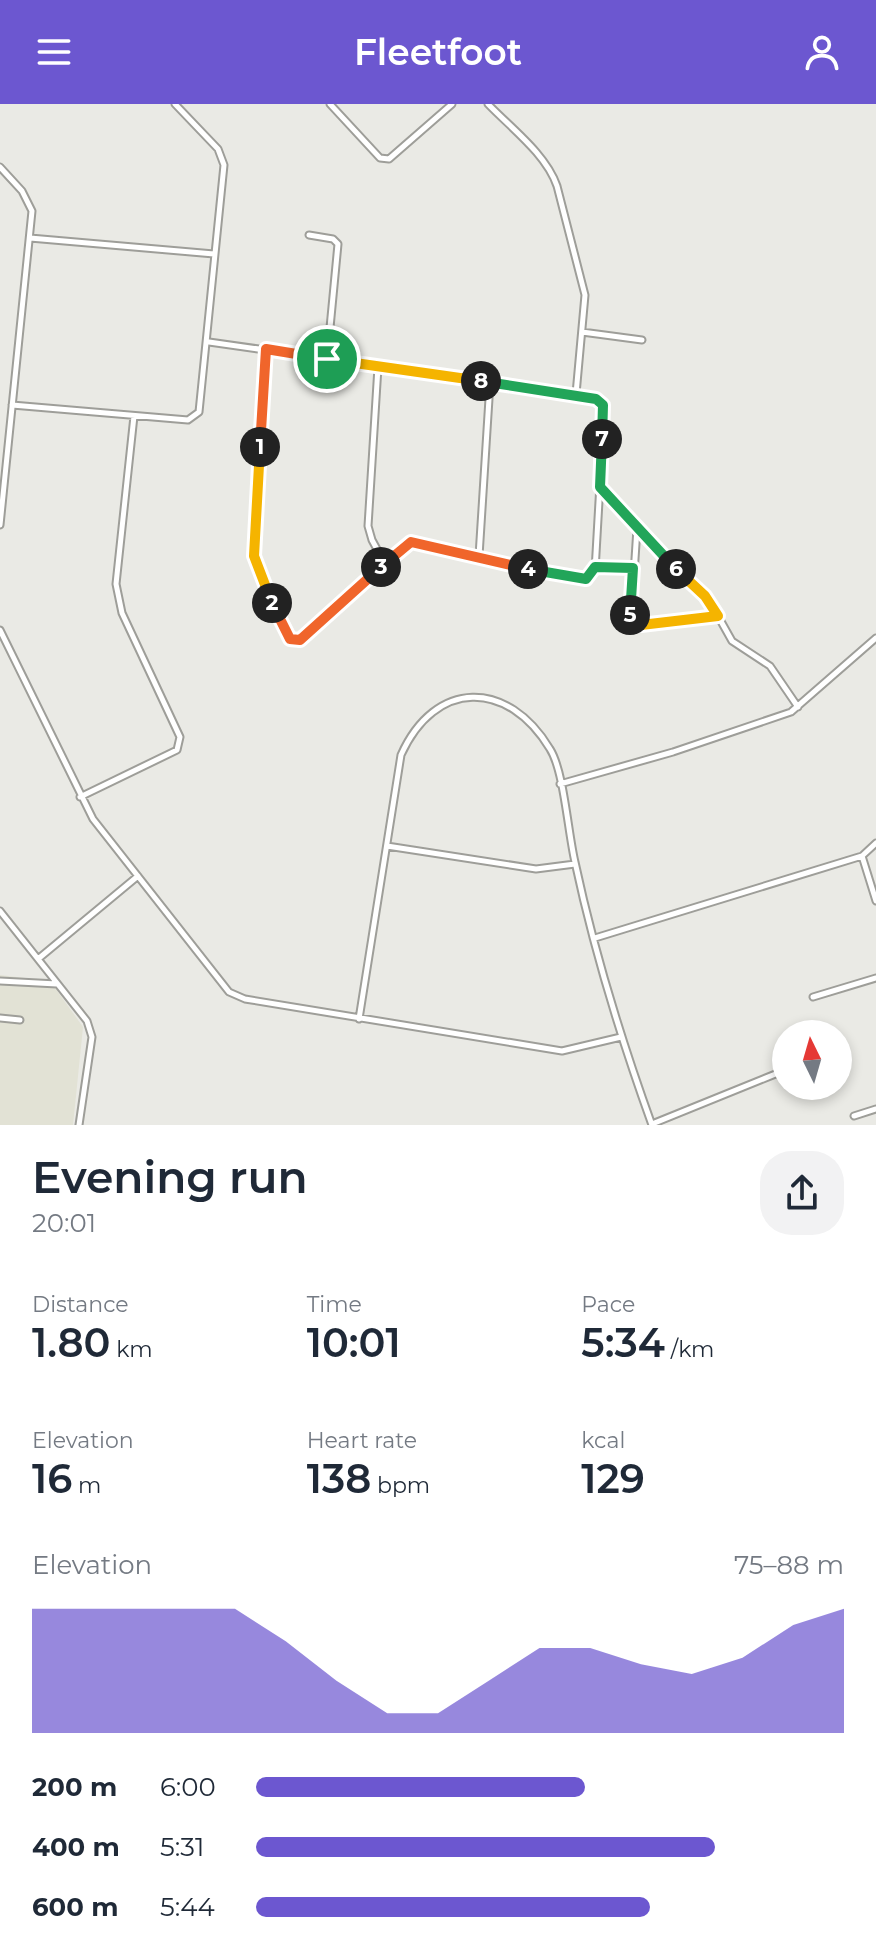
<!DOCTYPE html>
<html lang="en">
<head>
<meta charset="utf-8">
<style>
  :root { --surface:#fff; --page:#f2f2f3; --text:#1f2937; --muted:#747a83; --accent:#6c57d0 }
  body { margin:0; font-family:Montserrat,sans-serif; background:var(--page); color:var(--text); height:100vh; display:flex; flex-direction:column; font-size:30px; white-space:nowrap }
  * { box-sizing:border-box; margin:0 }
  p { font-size:26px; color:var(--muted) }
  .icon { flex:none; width:44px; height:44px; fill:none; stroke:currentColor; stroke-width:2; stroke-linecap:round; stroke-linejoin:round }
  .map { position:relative; height:1021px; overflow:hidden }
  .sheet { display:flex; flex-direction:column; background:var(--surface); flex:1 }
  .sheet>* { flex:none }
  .needle { width:52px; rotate:355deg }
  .controls { position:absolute; left:772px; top:916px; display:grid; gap:16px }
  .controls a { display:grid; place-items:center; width:80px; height:80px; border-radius:50%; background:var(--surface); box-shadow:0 4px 12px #0003; font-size:40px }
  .pin { position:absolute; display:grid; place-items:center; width:68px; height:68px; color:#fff; margin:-34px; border:4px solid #fff; border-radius:50%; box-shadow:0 2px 8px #0007 }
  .km { position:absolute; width:40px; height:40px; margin:-20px; border-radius:50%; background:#222; color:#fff; font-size:22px; line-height:40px; text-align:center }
  .round { display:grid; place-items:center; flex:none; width:84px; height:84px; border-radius:32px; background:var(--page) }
  .head { display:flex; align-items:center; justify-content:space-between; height:136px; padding:0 32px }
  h1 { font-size:44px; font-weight:600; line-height:60px }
  .figures { display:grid; grid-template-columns:repeat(3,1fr); gap:12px; height:136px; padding:8px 32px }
  .figures div { display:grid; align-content:center }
  .figures b { font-size:40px; font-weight:600 }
  .figures small { font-size:22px; font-weight:400 }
  .figures p { font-size:22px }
  .chart { height:224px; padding:16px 32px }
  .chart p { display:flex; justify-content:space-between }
  .chart svg { width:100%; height:144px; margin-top:8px; fill:var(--accent); opacity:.7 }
  ul { padding:0 32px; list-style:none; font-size:26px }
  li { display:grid; grid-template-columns:128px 96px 1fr; align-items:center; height:60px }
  li i { height:20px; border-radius:10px; background:var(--accent) }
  header { display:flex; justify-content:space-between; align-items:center; height:104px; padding:0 32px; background:var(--accent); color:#fff; font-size:36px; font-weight:600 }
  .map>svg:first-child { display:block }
</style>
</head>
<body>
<header><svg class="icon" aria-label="menu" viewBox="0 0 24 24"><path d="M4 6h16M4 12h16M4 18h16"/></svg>Fleetfoot<svg class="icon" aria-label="person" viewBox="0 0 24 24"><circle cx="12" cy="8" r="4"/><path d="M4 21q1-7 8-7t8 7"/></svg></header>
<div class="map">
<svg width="876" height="1021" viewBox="0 0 876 1021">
  <rect width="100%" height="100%" fill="#eaeae5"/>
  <path fill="#e2e2d5" d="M0 871 50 877 83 923 73 1021H0Z"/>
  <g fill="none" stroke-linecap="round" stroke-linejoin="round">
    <g stroke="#9e9e99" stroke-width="9">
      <path id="street" d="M330 0 380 54 389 55 452 0
        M488 0C511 24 546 50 557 82L585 191 576 290
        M0 63 22 87 32 107 0 421
        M309 131 333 135 338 140 327 255
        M30 134 214 150
        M582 228 642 236
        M209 238 576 290 596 295 603 301 604 310 595 467 586 475 561 473 411 438 307 533 295 537 290 535 258 469 254 452 266 245
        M378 263 368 422 372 436 385 460
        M12 301 188 316 199 308 224 61 218 45 175 0
        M600 384 705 492 718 512
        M637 424 631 517 641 521 718 512 732 537 770 562 798 603
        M479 452 490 279
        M595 463 633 464
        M0 526 93 715 229 888 245 895 562 947 621 933
        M560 680 673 648 791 608 876 534
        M80 693 177 646 180 633 122 509 116 480 134 312
        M387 742 536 765 575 760
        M862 752 876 797
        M0 807 87 917 92 933 79 1021
        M595 834 862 752 876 739
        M38 855 138 772
        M0 877 57 880
        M813 893 876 874
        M0 914 20 916
        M359 915 401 651C435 575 508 575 550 645 564 667 568 729 575 758 594 847 621 935 652 1021
        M854 1012 876 1005
        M652 1020 778 969"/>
    </g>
    <use href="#street" stroke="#fff" stroke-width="5"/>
  </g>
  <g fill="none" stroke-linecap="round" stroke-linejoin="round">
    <g stroke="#fff" stroke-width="16">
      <path id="split-1" d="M260 343 266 245 327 255"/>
    </g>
    <g stroke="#fff" stroke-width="16">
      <path id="split-2" d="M260 343 254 452 272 499"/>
    </g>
    <g stroke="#fff" stroke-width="16">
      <path id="split-3" d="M272 499 290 535 300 536 381 463"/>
    </g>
    <g stroke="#fff" stroke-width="16">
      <path id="split-4" d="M381 463 411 438 528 465"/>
    </g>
    <g stroke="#fff" stroke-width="16">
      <path id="split-5" d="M528 465 586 475 595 463 633 464 630 511"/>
    </g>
    <g stroke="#fff" stroke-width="16">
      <path id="split-6" d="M630 511 631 517 641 521 718 512 705 492 676 465"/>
    </g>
    <g stroke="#fff" stroke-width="16">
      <path id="split-7" d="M602 335 600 383 676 465"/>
    </g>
    <g stroke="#fff" stroke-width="16">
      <path id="split-8" d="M481 277 596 295 603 301 602 335"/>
    </g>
    <g stroke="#fff" stroke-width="16">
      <path id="split-9" d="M327 255 481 277"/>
    </g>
    <use href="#split-1" stroke="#f0652b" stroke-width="10"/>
    <use href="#split-2" stroke="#f5b400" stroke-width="10"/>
    <use href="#split-3" stroke="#f0652b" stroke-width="10"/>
    <use href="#split-4" stroke="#f0652b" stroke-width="10"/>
    <use href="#split-5" stroke="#22a559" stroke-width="10"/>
    <use href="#split-6" stroke="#f5b400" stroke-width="10"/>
    <use href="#split-7" stroke="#22a559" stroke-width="10"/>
    <use href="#split-8" stroke="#22a559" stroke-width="10"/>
    <use href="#split-9" stroke="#f5b400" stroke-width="10"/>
  </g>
</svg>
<div class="controls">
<a><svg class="needle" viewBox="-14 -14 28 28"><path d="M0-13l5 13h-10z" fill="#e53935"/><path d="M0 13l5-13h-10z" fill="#747a83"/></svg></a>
</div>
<div class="pin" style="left:327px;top:255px;background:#1e9e55"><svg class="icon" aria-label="arrive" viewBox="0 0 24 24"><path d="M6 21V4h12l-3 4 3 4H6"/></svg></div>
<b class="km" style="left:260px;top:343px">1</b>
<b class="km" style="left:272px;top:499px">2</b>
<b class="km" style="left:381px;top:463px">3</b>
<b class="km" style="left:528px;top:465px">4</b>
<b class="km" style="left:630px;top:511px">5</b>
<b class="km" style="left:676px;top:465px">6</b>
<b class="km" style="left:602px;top:335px">7</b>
<b class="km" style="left:481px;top:277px">8</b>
</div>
<section class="sheet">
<div class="head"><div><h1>Evening run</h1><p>20:01</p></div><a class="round"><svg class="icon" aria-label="share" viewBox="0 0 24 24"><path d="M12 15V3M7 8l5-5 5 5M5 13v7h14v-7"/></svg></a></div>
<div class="figures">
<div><p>Distance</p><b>1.80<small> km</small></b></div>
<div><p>Time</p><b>10:01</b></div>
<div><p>Pace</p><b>5:34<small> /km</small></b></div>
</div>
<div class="figures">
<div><p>Elevation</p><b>16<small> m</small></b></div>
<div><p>Heart rate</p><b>138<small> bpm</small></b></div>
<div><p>kcal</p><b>129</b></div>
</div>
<div class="chart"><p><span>Elevation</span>75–88 m</p>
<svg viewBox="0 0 160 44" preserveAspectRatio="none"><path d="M0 44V6L10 6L20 6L30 6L40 6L50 16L60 28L70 38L80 38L90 28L100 18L110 18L120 23L130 26L140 21L150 11L160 6V44z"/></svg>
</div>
<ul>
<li><b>200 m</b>6:00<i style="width:56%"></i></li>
<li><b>400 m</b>5:31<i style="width:78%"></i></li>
<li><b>600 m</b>5:44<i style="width:67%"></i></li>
</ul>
</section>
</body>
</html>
